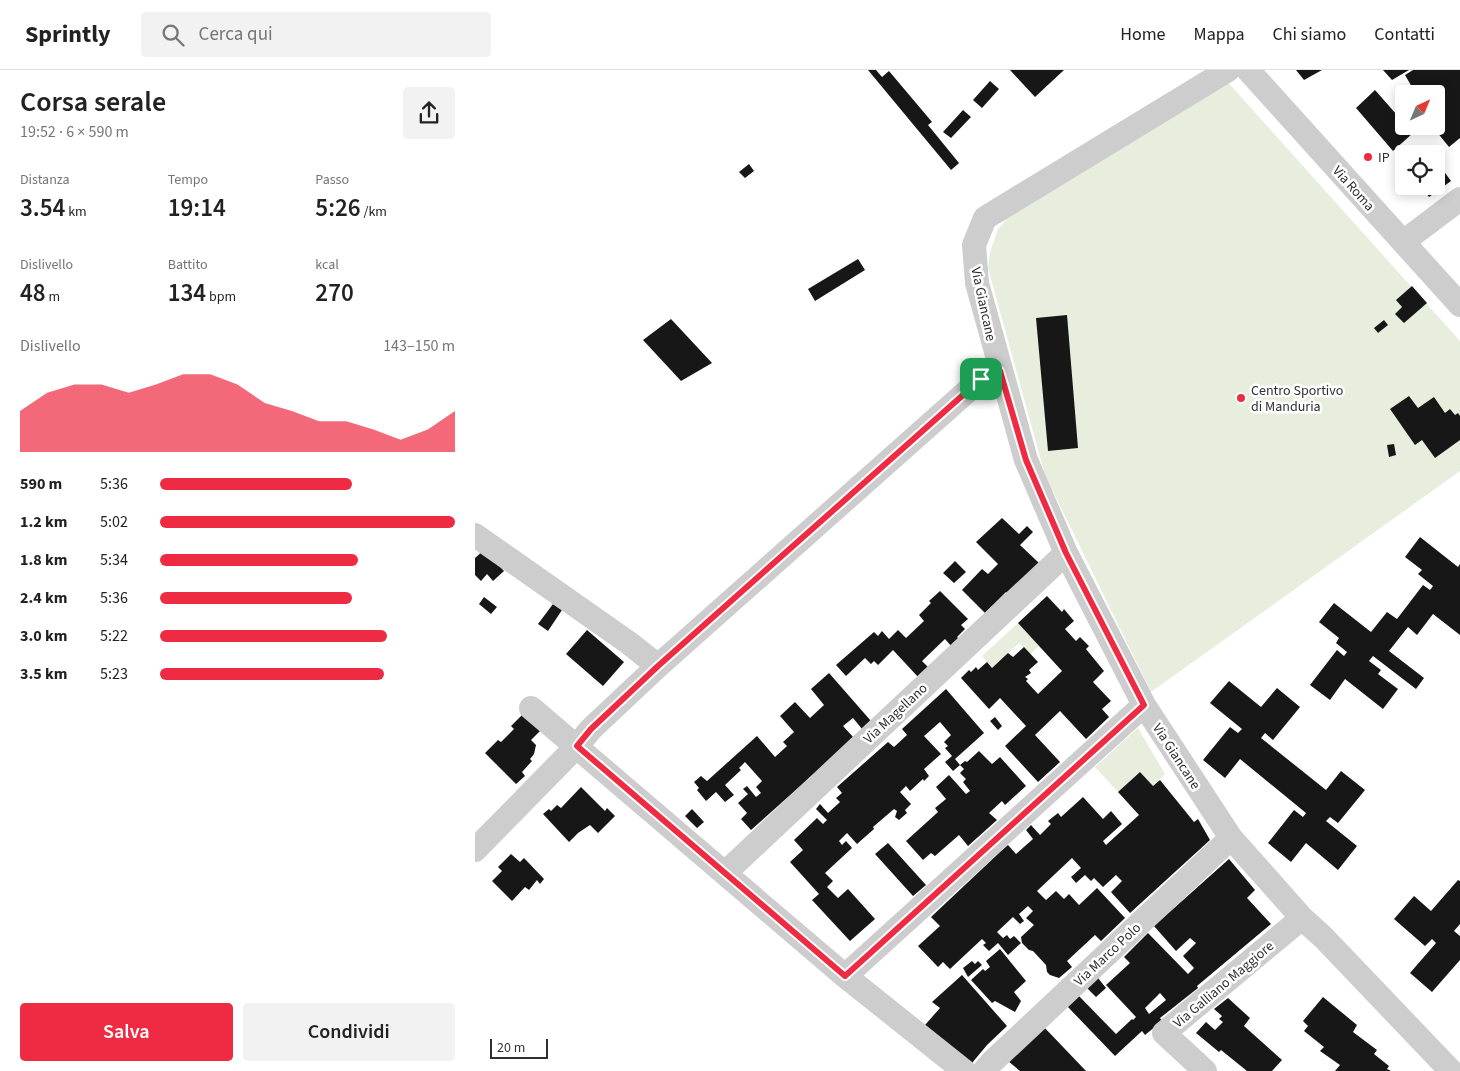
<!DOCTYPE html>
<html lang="it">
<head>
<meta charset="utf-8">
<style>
  :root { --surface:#fff; --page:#f2f2f2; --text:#222; --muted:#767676; --line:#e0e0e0; --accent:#ee2b42 }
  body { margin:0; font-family:"Source Sans 3",sans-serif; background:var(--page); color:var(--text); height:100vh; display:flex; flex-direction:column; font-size:19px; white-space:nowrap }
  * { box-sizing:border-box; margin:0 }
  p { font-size:16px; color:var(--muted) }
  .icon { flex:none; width:28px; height:28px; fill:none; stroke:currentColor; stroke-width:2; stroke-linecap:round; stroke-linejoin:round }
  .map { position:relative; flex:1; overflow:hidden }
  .side { display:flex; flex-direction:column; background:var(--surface); width:475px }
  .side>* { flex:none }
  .needle { width:32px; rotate:44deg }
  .fabs { position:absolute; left:920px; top:15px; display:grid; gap:10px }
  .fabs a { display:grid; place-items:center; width:50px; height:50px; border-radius:5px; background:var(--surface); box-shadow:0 2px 12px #0003; font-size:25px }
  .scale { position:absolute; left:15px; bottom:12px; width:58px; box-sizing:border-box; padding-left:5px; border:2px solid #303030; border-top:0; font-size:14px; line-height:18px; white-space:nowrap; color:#303030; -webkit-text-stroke:4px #fff; paint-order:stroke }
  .pin { position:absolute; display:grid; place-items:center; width:42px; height:42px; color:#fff; margin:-21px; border-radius:10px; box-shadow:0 2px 8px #0006 }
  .round { display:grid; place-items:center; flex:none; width:52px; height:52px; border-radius:5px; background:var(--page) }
  .head { display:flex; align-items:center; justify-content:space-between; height:85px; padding:0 20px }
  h1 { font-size:28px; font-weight:600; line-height:38px }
  .figures { display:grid; grid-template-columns:repeat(3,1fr); gap:8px; height:85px; padding:5px 20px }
  .figures div { display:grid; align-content:center }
  .figures b { font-size:25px; font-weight:600 }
  .figures small { font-size:14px; font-weight:400 }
  .figures p { font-size:14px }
  .chart { height:140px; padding:10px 20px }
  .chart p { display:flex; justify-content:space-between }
  .chart svg { width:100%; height:90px; margin-top:5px; fill:var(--accent); opacity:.7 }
  .cta { display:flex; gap:10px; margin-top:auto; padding:10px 20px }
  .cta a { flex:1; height:58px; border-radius:5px; background:var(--accent); color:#fff; font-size:20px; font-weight:600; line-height:58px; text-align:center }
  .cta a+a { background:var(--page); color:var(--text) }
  ul { padding:0 20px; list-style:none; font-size:16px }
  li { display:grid; grid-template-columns:80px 60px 1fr; align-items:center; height:38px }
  li i { height:12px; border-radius:6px; background:var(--accent) }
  header { display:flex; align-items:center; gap:30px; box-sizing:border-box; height:70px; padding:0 25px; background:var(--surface); border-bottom:1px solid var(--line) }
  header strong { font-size:24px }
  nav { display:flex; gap:28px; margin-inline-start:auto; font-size:18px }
  .search { width:350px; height:45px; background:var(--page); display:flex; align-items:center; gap:12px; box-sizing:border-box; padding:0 18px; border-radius:5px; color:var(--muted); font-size:19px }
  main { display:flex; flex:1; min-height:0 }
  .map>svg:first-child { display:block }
</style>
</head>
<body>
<header>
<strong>Sprintly</strong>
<div class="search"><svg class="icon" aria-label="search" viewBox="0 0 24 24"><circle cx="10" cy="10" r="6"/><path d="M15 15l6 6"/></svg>Cerca qui</div>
<nav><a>Home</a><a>Mappa</a><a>Chi siamo</a><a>Contatti</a></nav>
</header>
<main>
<section class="side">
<div class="head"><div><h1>Corsa serale</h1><p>19:52 · 6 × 590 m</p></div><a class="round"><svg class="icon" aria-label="share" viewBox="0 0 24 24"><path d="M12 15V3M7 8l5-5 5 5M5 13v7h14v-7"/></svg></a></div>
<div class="figures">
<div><p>Distanza</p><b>3.54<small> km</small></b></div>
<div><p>Tempo</p><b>19:14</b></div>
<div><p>Passo</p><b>5:26<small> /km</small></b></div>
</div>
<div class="figures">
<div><p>Dislivello</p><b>48<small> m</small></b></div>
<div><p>Battito</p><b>134<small> bpm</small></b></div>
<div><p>kcal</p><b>270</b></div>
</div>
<div class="chart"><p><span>Dislivello</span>143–150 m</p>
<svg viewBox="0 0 160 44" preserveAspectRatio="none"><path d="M0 44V24L10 15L20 11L30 11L40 15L50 11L60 6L70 6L80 11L90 20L100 24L110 29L120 29L130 33L140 38L150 33L160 24V44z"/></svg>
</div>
<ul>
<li><b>590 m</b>5:36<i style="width:65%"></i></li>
<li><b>1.2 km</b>5:02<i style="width:100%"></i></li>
<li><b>1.8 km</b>5:34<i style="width:67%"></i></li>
<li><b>2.4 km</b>5:36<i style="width:65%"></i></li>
<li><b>3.0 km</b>5:22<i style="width:77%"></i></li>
<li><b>3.5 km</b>5:23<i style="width:76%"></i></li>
</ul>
<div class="cta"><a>Salva</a><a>Condividi</a></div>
</section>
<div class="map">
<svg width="985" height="1001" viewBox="0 0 985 1001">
  <rect width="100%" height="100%" fill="#fff"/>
  <path fill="#e7eedd" d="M750 9 985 271V401L676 622 570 405 513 198 515 182 523 159 545 134Z
    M543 553 564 576 555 584 544 573 517 598 507 586Z
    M663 658 690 704 678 716 664 702 643 722 620 697Z"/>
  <path fill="#171717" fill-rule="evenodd" d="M393 0H401L407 7 414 1 457 52 453 55 484 93 483 94 476 100Z
    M535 0H589L560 27Z
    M821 0H847L829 10Z
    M908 0H934L917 10Z
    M938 0H985V68L974 77 957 56H961V24H941L930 5Z
    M515 11 524 19 507 38 498 30Z
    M900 20 929 53V56H932L938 63 918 81 881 38Z
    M488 40 496 47 476 68 468 62Z
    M274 94 279 101 270 108 264 102Z
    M968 100 976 111 954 127 946 116H961V105Z
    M383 189 390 200 340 231 333 219Z
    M937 216 952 233 929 253 920 244 927 237 921 230Z
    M592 245 603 378 573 381 561 248Z
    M196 249 237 293 206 311 168 270Z
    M909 250 913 255 903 263 899 258Z
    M934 326 943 338 959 327 970 343 975 339 980 345 983 343 985 346V370L960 388 947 370 940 375 915 339Z
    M919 374 921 385 914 387 912 375Z
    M527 448 544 464 552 456 558 462 545 475 564 493 535 526 531 522 510 543 487 520 507 499 513 504 523 494 501 472Z
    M945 467 983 497 985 494V565L958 544 942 565 933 557 914 581 949 608 941 619 898 586 894 591 906 600 903 604 923 619 908 639 870 609 855 630 835 615 862 580 869 586 872 582 861 573 864 568 844 552 859 533 896 562 912 542 922 549 948 515 955 520 958 516 943 504 947 500 930 487Z
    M9 480 29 501 18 511 12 504 6 511 0 505V488Z
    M480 491 491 502 479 513 468 503Z
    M465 521 493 549 486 555 490 559 482 567 485 570 477 577 470 569 447 591 454 598 444 608 418 580 403 595 399 591 396 594 390 588 371 606 361 595 399 562 403 566 407 561 414 569 423 560 431 568 449 551 444 545 456 533 454 531Z
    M572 526 587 542 589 539 599 551 590 559 601 571 605 567 614 576 611 579 629 601 618 612 636 631 627 639 634 647 611 669 585 641 560 665 585 692 563 712 530 676 551 656 525 628 514 639 486 608 494 600 496 602 501 597 503 600 512 592 517 598 533 583 538 587 549 577 563 592 554 600 556 603 550 607 553 609 551 611 563 624 587 601 543 553Z
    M9 527 22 537 16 544 4 534Z
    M78 534 87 540 73 561 63 554Z
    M112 560 149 592 128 616 91 584Z
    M354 603 396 651 387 659 378 648 368 656 379 668 276 760 266 749 272 743 263 733 273 724 268 719 272 716 281 727 286 723 281 717 287 711 270 692 264 698 266 700 250 715 259 725 250 732 241 722 231 731 222 720 224 718 219 712 226 706 232 711 282 666 300 687 312 676 308 672 319 662 305 646 320 632 335 648 349 635 336 619Z
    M754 611 786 637 802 618 825 637 798 670 790 663 786 668 851 720 866 701 890 720 863 753 855 747 851 751 882 776 863 800 831 773 816 792 793 773 819 740 828 747 831 743 765 689 750 708 728 690 755 657 763 663 767 659 735 633Z
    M471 619 509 663 480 689 485 695 478 701 470 692 477 686 470 678 473 676 469 672 476 665 465 652 449 666 466 684 449 699 454 706 449 711 448 709 435 721 431 716 425 722 436 734 430 740 432 743 424 750 420 747 422 741 419 739 398 757 399 759 382 774 372 763 364 771 367 775 371 771 377 778 350 803 358 811 352 817 363 828 373 819 400 849 375 871 337 830 344 824 315 792 328 780 319 770 342 748 348 754 352 750 341 739 345 734 353 743 365 732 361 728 367 723 362 717 413 672 419 677 432 665 427 659Z
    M48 644 65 661 56 670 61 675 59 684 55 689 57 691 47 702 50 706 41 714 10 683 23 670 26 672 39 659 36 656Z
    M520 647 527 656 523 660 515 651Z
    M504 681 517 694 525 687 551 716 530 735 527 731 514 743 522 750 493 776 484 765 460 786 456 783 448 790 431 771 463 742 460 738 471 729 461 717 474 705 491 724 495 721 488 712 491 709 485 703 489 699 485 695 490 691 492 692Z
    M665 702 678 716 685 710 719 752 723 749 735 770 655 843 636 822 647 811 641 805 628 817 619 808 616 811 610 805 601 813 596 807 606 798 597 788 562 821 571 830 581 821 589 829 594 824 604 835 622 818 650 848 626 871 620 865 592 891 597 897 584 908 575 905 572 902 571 895 558 881 554 880 547 873 546 867 559 855 551 848 558 841 553 836 544 844 549 851 545 854 538 847 522 862 528 868 532 865 535 869 539 866 546 873 533 885 523 873 514 881 508 875 511 873 507 869 475 899 468 892 463 897 443 876 465 856 456 847 525 782 533 775 541 784 558 769 551 760 556 755 565 765 576 754 573 751 583 743 586 747 608 727 628 749 636 741 647 754 628 771 631 775 664 745 643 722Z
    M106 717 130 741 132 738 140 746 123 763 115 755 103 763 94 772 68 744 74 739 76 741 82 735 86 738Z
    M217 739 229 752 222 758 210 746Z
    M413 773 451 815 438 826 400 784Z
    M36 784 45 792 49 788 69 809 65 814 62 810 54 820 50 817 37 831 17 811 27 801 23 797Z
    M754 789 780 820 772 828 796 854 722 916 723 918 685 948 687 951 670 965 667 961 640 986 592 936 603 925 641 964 657 949 658 950 661 947 631 915 655 893 649 887 673 863 713 904 719 898 708 886 721 873 715 868 701 881 679 856ZM685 923 691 930 674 944 670 938Z
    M983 810 985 811V854L979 861 985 866V890L957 922 935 903 961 873 957 869 950 876 919 849 939 826 956 841Z
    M525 879 551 911 539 922 546 931 540 942 520 931 517 933 496 910 508 899 510 901 515 897 511 891Z
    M497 891 500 894 503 891 507 895 493 907 488 898Z
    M487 905 532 956 512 975 497 993 450 955 465 938 457 932Z
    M623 908 631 918 621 927 612 918Z
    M848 927 882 955 878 962 902 980 899 984 914 996 912 999 916 1001H860L865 995 845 981 849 977 829 961 833 956 828 951Z
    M753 928 775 948 769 956 807 990 797 1001H772L746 980 744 982 721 963 731 952 740 960 748 952 744 949 747 946 739 939Z
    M567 955 611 1001H545L533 991Z"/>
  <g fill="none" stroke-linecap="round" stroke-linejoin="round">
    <path stroke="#cdcdcd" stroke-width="24" d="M753 0 510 148 499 175 502 213 551 390 591 483 669 635 756 768 827 848 848 867 976 1001
      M773 0 985 235
      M928 172 985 129
      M0 465 154 573 183 596
      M56 638 370 906 489 1001
      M0 780 102 676 116 659 183 596 506 309 525 301
      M250 803 591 483
      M370 906 669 635
      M509 1001 518 991 756 768
      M730 1001 689 963 827 848"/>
  </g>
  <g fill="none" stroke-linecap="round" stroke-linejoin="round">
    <g stroke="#fff" stroke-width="10">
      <path id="route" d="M525 301 551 390 591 483 669 635 370 906 102 676 116 659 183 596 506 309Z"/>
    </g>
    <use href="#route" stroke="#ee2b42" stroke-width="6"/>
  </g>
  <g fill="#ee2b42" stroke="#fff" stroke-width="2">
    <circle cx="893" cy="87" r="5"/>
    <circle cx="766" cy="328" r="5"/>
  </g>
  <g text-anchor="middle" stroke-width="5" stroke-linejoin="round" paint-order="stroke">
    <g font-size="14" fill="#303030" stroke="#fff" text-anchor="start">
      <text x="903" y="92">IP</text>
      <text x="776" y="325">Centro Sportivo<tspan x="776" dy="16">di Manduria</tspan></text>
    </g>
    <g font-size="14" fill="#303030" stroke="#fff">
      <text transform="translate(879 118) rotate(48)" y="5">Via Roma</text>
      <text transform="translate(509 234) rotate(78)" y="5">Via Giancane</text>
      <text transform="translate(420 643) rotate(-43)" y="5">Via Magellano</text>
      <text transform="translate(702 686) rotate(57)" y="5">Via Giancane</text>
      <text transform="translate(632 884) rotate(-43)" y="5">Via Marco Polo</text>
      <text transform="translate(748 914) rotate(-40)" y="5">Via Galliano Maggiore</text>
    </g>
  </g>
</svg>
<div class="fabs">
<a><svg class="needle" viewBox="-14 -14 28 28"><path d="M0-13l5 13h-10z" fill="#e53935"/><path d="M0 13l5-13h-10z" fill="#767676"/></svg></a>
<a><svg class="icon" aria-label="locate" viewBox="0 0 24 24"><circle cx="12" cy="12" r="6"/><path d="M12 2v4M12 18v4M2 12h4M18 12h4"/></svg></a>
</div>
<div class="scale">20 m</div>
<div class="pin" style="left:506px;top:309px;background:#1e9e55"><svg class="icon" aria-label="arrive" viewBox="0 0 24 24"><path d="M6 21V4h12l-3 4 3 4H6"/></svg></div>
</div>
</main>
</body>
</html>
